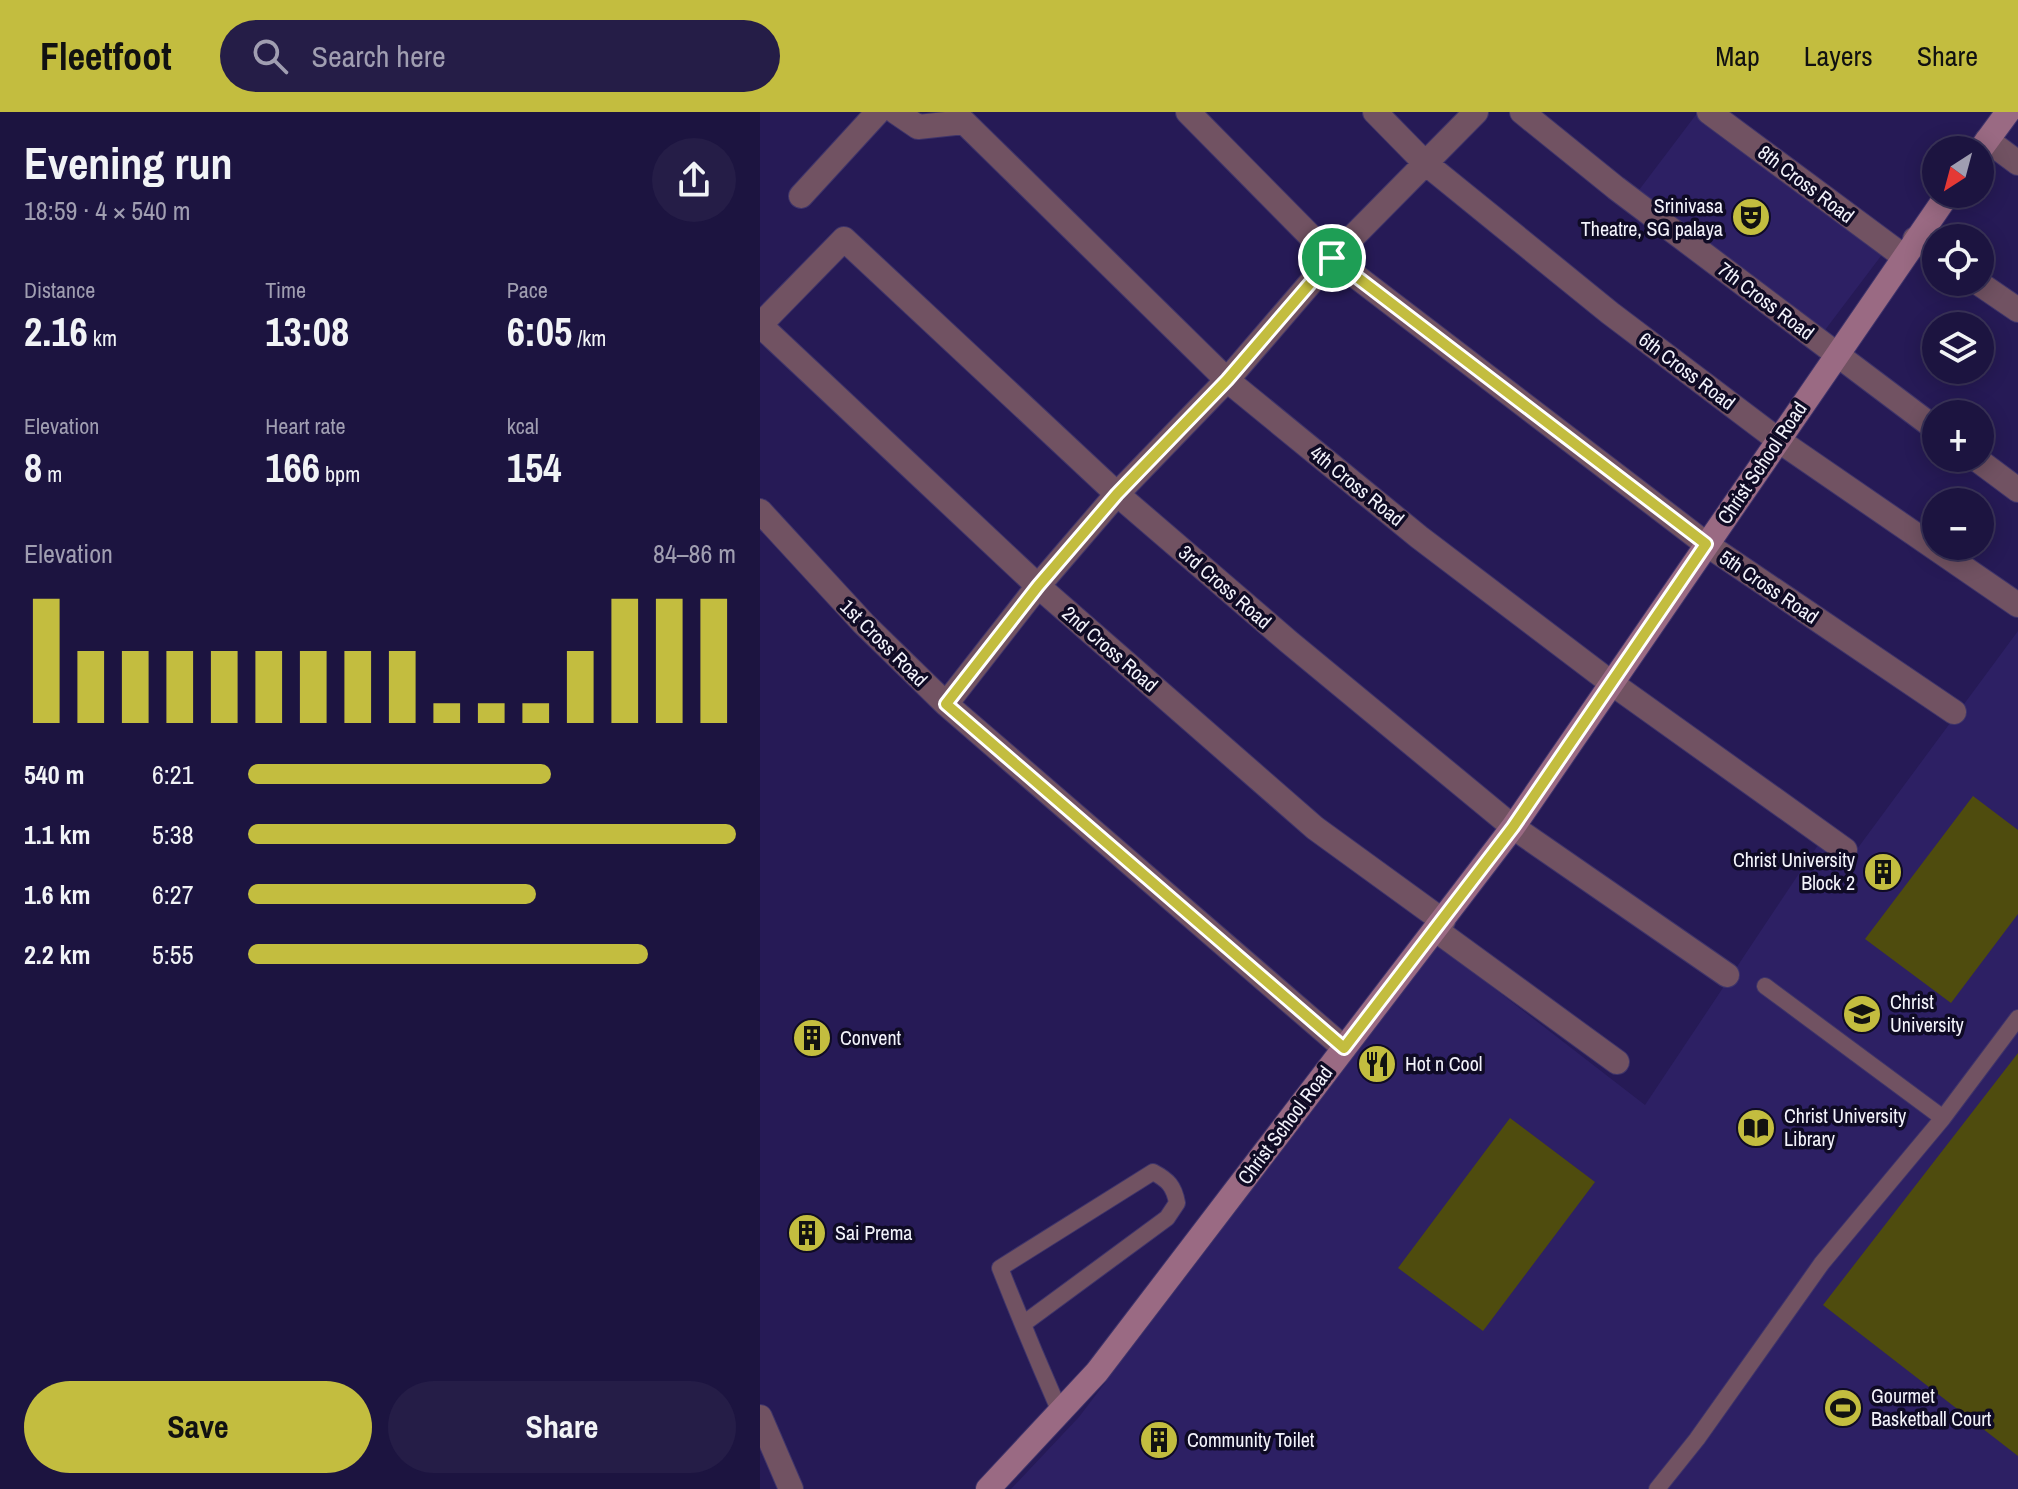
<!DOCTYPE html>
<html lang="en">
<head>
<meta charset="utf-8">
<style>
  :root { --surface:#1c1440; --page:#251d47; --text:#f1f3f6; --muted:#a09eb1; --line:#3a3359; --accent:#c3bd3f }
  body { margin:0; font-family:"Archivo Narrow",sans-serif; background:var(--page); color:var(--text); height:100vh; display:flex; flex-direction:column; font-size:30px; white-space:nowrap }
  * { box-sizing:border-box; margin:0 }
  p { font-size:26px; color:var(--muted) }
  .icon { flex:none; width:44px; height:44px; fill:none; stroke:currentColor; stroke-width:2; stroke-linecap:round; stroke-linejoin:round }
  .map { position:relative; flex:1; overflow:hidden }
  .sheet { display:flex; flex-direction:column; background:var(--surface); width:760px }
  .sheet>* { flex:none }
  .needle { width:52px; rotate:216deg }
  .buttons { position:absolute; left:1162px; top:24px; display:grid; gap:16px }
  .buttons a { display:grid; place-items:center; width:72px; height:72px; border-radius:50%; background:var(--surface); box-shadow:0 4px 20px #0003,0 0 0 2px var(--line); font-size:40px }
  .pin { position:absolute; display:grid; place-items:center; width:68px; height:68px; color:#fff; margin:-34px; border:4px solid #fff; border-radius:50%; box-shadow:0 2px 8px #0007 }
  .round { display:grid; place-items:center; flex:none; width:84px; height:84px; border-radius:42px; background:var(--page) }
  .head { display:flex; align-items:center; justify-content:space-between; height:136px; padding:0 24px }
  h1 { font-size:44px; font-weight:700; line-height:60px }
  .metrics { display:grid; grid-template-columns:repeat(3,1fr); gap:12px; height:136px; padding:8px 24px }
  .metrics div { display:grid; align-content:center }
  .metrics b { font-size:40px; font-weight:700 }
  .metrics small { font-size:22px; font-weight:400 }
  .metrics p { font-size:22px }
  .chart { height:224px; padding:16px 24px }
  .chart p { display:flex; justify-content:space-between }
  .chart svg { width:100%; height:144px; margin-top:8px; stroke:var(--accent); stroke-width:6 }
  .action { display:flex; gap:16px; margin-top:auto; padding:16px 24px }
  .action a { flex:1; height:92px; border-radius:48px; background:var(--accent); color:#111; font-size:32px; font-weight:700; line-height:92px; text-align:center }
  .action a+a { background:var(--page); color:var(--text) }
  ul { padding:0 24px; list-style:none; font-size:26px }
  li { display:grid; grid-template-columns:128px 96px 1fr; align-items:center; height:60px }
  li i { height:20px; border-radius:10px; background:var(--accent) }
  header { display:flex; align-items:center; gap:48px; box-sizing:border-box; height:112px; padding:0 40px; background:var(--accent); color:#111 }
  header strong { font-size:38px }
  nav { display:flex; gap:44px; margin-inline-start:auto; font-size:28px }
  .search { width:560px; height:72px; background:var(--page); display:flex; align-items:center; gap:20px; box-sizing:border-box; padding:0 28px; border-radius:44px; color:var(--muted); font-size:30px }
  main { display:flex; flex:1; min-height:0 }
  .map>svg:first-child { display:block }
</style>
</head>
<body>
<header>
<strong>Fleetfoot</strong>
<div class="search"><svg class="icon" aria-label="search" viewBox="0 0 24 24"><circle cx="10" cy="10" r="6"/><path d="M15 15l6 6"/></svg>Search here</div>
<nav><a>Map</a><a>Layers</a><a>Share</a></nav>
</header>
<main>
<section class="sheet">
<div class="head"><div><h1>Evening run</h1><p>18:59 · 4 × 540 m</p></div><a class="round"><svg class="icon" aria-label="share" viewBox="0 0 24 24"><path d="M12 15V3M7 8l5-5 5 5M5 13v7h14v-7"/></svg></a></div>
<div class="metrics">
<div><p>Distance</p><b>2.16<small> km</small></b></div>
<div><p>Time</p><b>13:08</b></div>
<div><p>Pace</p><b>6:05<small> /km</small></b></div>
</div>
<div class="metrics">
<div><p>Elevation</p><b>8<small> m</small></b></div>
<div><p>Heart rate</p><b>166<small> bpm</small></b></div>
<div><p>kcal</p><b>154</b></div>
</div>
<div class="chart"><p><span>Elevation</span>84–86 m</p>
<svg viewBox="0 0 160 44" preserveAspectRatio="none"><path d="M5 44V6M15 44V22M25 44V22M35 44V22M45 44V22M55 44V22M65 44V22M75 44V22M85 44V22M95 44V38M105 44V38M115 44V38M125 44V22M135 44V6M145 44V6M155 44V6"/></svg>
</div>
<ul>
<li><b>540 m</b>6:21<i style="width:62%"></i></li>
<li><b>1.1 km</b>5:38<i style="width:100%"></i></li>
<li><b>1.6 km</b>6:27<i style="width:59%"></i></li>
<li><b>2.2 km</b>5:55<i style="width:82%"></i></li>
</ul>
<div class="action"><a>Save</a><a>Share</a></div>
</section>
<div class="map">
<svg width="1258" height="1377" viewBox="0 0 1258 1377">
  <rect width="100%" height="100%" fill="#261a56"/>
  <path fill="#2d2064" d="M938 0 1124 140 1062 222 876 82Z
    M1258 519V1377H251L319 1305 678 833 885 993 1058 733 1086 752Z"/>
  <path fill="#4f4c0e" d="M1213 684 1258 718V802L1191 891 1105 827Z
    M1258 941V1344L1063 1193Z
    M750 1006 835 1070 723 1219 638 1156Z"/>
  <g fill="none" stroke-linecap="round" stroke-linejoin="round">
    <g stroke="#3f346a" stroke-width="18">
      <path id="lane" d="M1005 874 1183 1006
        M263 1212 407 1106 417 1091C414 1074 408 1068 393 1060L240 1156C259 1204 279 1252 300 1300
        M897 1377 937 1327 1062 1151 1183 1006 1258 906"/>
    </g>
    <g stroke="#3f346a" stroke-width="26">
      <path id="street" d="M136 0 158 15 204 10 467 268 659 425 850 570 1085 738
        M428 0 572 146 946 432 1194 600
        M615 0 664 50 850 201 1018 328 1258 493
        M762 0 856 76 1176 317
        M949 0 1143 144
        M1227 28 1258 51
        M41 84 118 0
        M1155 127 1176 141
        M1217 170 1258 198
        M0 213 84 127 357 382 529 530 753 715 967 863
        M0 213 278 474 555 716 683 809
        M1215 346 1258 378
        M0 399 104 512 186 592 584 936
        M186 592 278 474 357 382 467 268 572 146 716 0
        M676 818 857 950
        M0 1305 31 1377"/>
    </g>
    <g stroke="#3f346a" stroke-width="26">
      <path id="secondary" d="M1220 38 1248 0
        M228 1377 337 1260 753 715 1188 82"/>
    </g>
    <use href="#lane" stroke="#715262" stroke-width="16"/>
    <use href="#street" stroke="#715262" stroke-width="24"/>
    <use href="#secondary" stroke="#9a6a83" stroke-width="24"/>
  </g>
  <g fill="none" stroke-linecap="round" stroke-linejoin="round">
    <g stroke="#fff" stroke-width="16">
      <path id="route" d="M572 146 946 432 753 715 584 936 186 592 278 474 357 382 467 268Z"/>
    </g>
    <use href="#route" stroke="#c3bd3f" stroke-width="10"/>
  </g>
  <defs>
    <g id="theatre-disc" transform="scale(2)"><circle r="9.5" fill="#c3bd3f" stroke="#0f0b25"/><path d="M-5-5.5Q0-4 5-5.5V0Q5 5 0 6Q-5 5-5 0ZM-3.3-2.5H-1v1.5H-3.3ZM1-2.5H3.3v1.5H1ZM-2.8 1Q0 5.5 2.8 1Z" fill="#111"/></g>
    <g id="building-disc" transform="scale(2)"><circle r="9.5" fill="#c3bd3f" stroke="#0f0b25"/><path d="M-4-6H4V6H1V3H-1V6H-4ZM-2.5-4.3h1.7v1.8h-1.7ZM.8-4.3h1.7v1.8H.8ZM-2.5-1h1.7V.8h-1.7ZM.8-1h1.7V.8H.8Z" fill="#111"/></g>
    <g id="university-disc" transform="scale(2)"><circle r="9.5" fill="#c3bd3f" stroke="#0f0b25"/><path d="M0-5L7-2L0 1L-7-2ZM-4 1L0 2.5L4 1V4Q0 6-4 4Z" fill="#111"/></g>
    <g id="restaurant-disc" transform="scale(2)"><circle r="9.5" fill="#c3bd3f" stroke="#0f0b25"/><path d="M-5-6h1v4h1v-4h1v4h1v-4h1v5L-1.5 .5V6h-2V.5L-5-1ZM5-6V6H3V1.5H1.5Q1.5-4 5-6Z" fill="#111"/></g>
    <g id="library-disc" transform="scale(2)"><circle r="9.5" fill="#c3bd3f" stroke="#0f0b25"/><path d="M-6-4Q-3-5.5-.7-3.5V5Q-3 3-6 4ZM6-4Q3-5.5 .7-3.5V5Q3 3 6 4Z" fill="#111"/></g>
    <g id="stadium-disc" transform="scale(2)"><circle r="9.5" fill="#c3bd3f" stroke="#0f0b25"/><path d="M0-5a6.5 5 0 1 0 0 10a6.5 5 0 1 0 0-10ZM-3.5-1.8h7v3.6h-7Z" fill="#111"/></g>
  </defs>
  <g fill-rule="evenodd">
    <use href="#theatre-disc" x="991" y="105"/>
    <use href="#building-disc" x="1123" y="760"/>
    <use href="#university-disc" x="1102" y="902"/>
    <use href="#building-disc" x="52" y="926"/>
    <use href="#restaurant-disc" x="617" y="952"/>
    <use href="#library-disc" x="996" y="1016"/>
    <use href="#building-disc" x="47" y="1121"/>
    <use href="#stadium-disc" x="1083" y="1296"/>
    <use href="#building-disc" x="399" y="1328"/>
  </g>
  <g text-anchor="middle" stroke-width="7" stroke-linejoin="round" paint-order="stroke">
    <g font-size="20" fill="#f3f3fb" stroke="#0f0b25">
      <text transform="translate(1046 72) rotate(37)" y="7">8th Cross Road</text>
      <text transform="translate(1006 189) rotate(37)" y="7">7th Cross Road</text>
      <text transform="translate(927 259) rotate(37)" y="7">6th Cross Road</text>
      <text transform="translate(1002 351) rotate(-56)" y="7">Christ School Road</text>
      <text transform="translate(597 374) rotate(39)" y="7">4th Cross Road</text>
      <text transform="translate(465 475) rotate(41)" y="7">3rd Cross Road</text>
      <text transform="translate(1009 475) rotate(34)" y="7">5th Cross Road</text>
      <text transform="translate(124 531) rotate(45)" y="7">1st Cross Road</text>
      <text transform="translate(350 537) rotate(41)" y="7">2nd Cross Road</text>
      <text transform="translate(525 1013) rotate(-53)" y="7">Christ School Road</text>
    </g>
    <g font-size="20" fill="#f3f3fb" stroke="#0f0b25" text-anchor="start">
      <text x="963" y="101" text-anchor="end">Srinivasa<tspan x="963" dy="23">Theatre, SG palaya</tspan></text>
      <text x="1095" y="755" text-anchor="end">Christ University<tspan x="1095" dy="23">Block 2</tspan></text>
      <text x="1130" y="897">Christ<tspan x="1130" dy="23">University</tspan></text>
      <text x="80" y="933">Convent</text>
      <text x="645" y="959">Hot n Cool</text>
      <text x="1024" y="1011">Christ University<tspan x="1024" dy="23">Library</tspan></text>
      <text x="75" y="1128">Sai Prema</text>
      <text x="1111" y="1291">Gourmet<tspan x="1111" dy="23">Basketball Court</tspan></text>
      <text x="427" y="1335">Community Toilet</text>
    </g>
  </g>
</svg>
<div class="buttons">
<a><svg class="needle" viewBox="-14 -14 28 28"><path d="M0-13l5 13h-10z" fill="#e53935"/><path d="M0 13l5-13h-10z" fill="#a09eb1"/></svg></a>
<a><svg class="icon" aria-label="locate" viewBox="0 0 24 24"><circle cx="12" cy="12" r="6"/><path d="M12 2v4M12 18v4M2 12h4M18 12h4"/></svg></a>
<a><svg class="icon" aria-label="layers" viewBox="0 0 24 24"><path d="M12 4l9 5-9 5-9-5zM3 14l9 5 9-5"/></svg></a>
<a>+</a>
<a>−</a>
</div>
<div class="pin" style="left:572px;top:146px;background:#1e9e55"><svg class="icon" aria-label="arrive" viewBox="0 0 24 24"><path d="M6 21V4h12l-3 4 3 4H6"/></svg></div>
</div>
</main>
</body>
</html>
